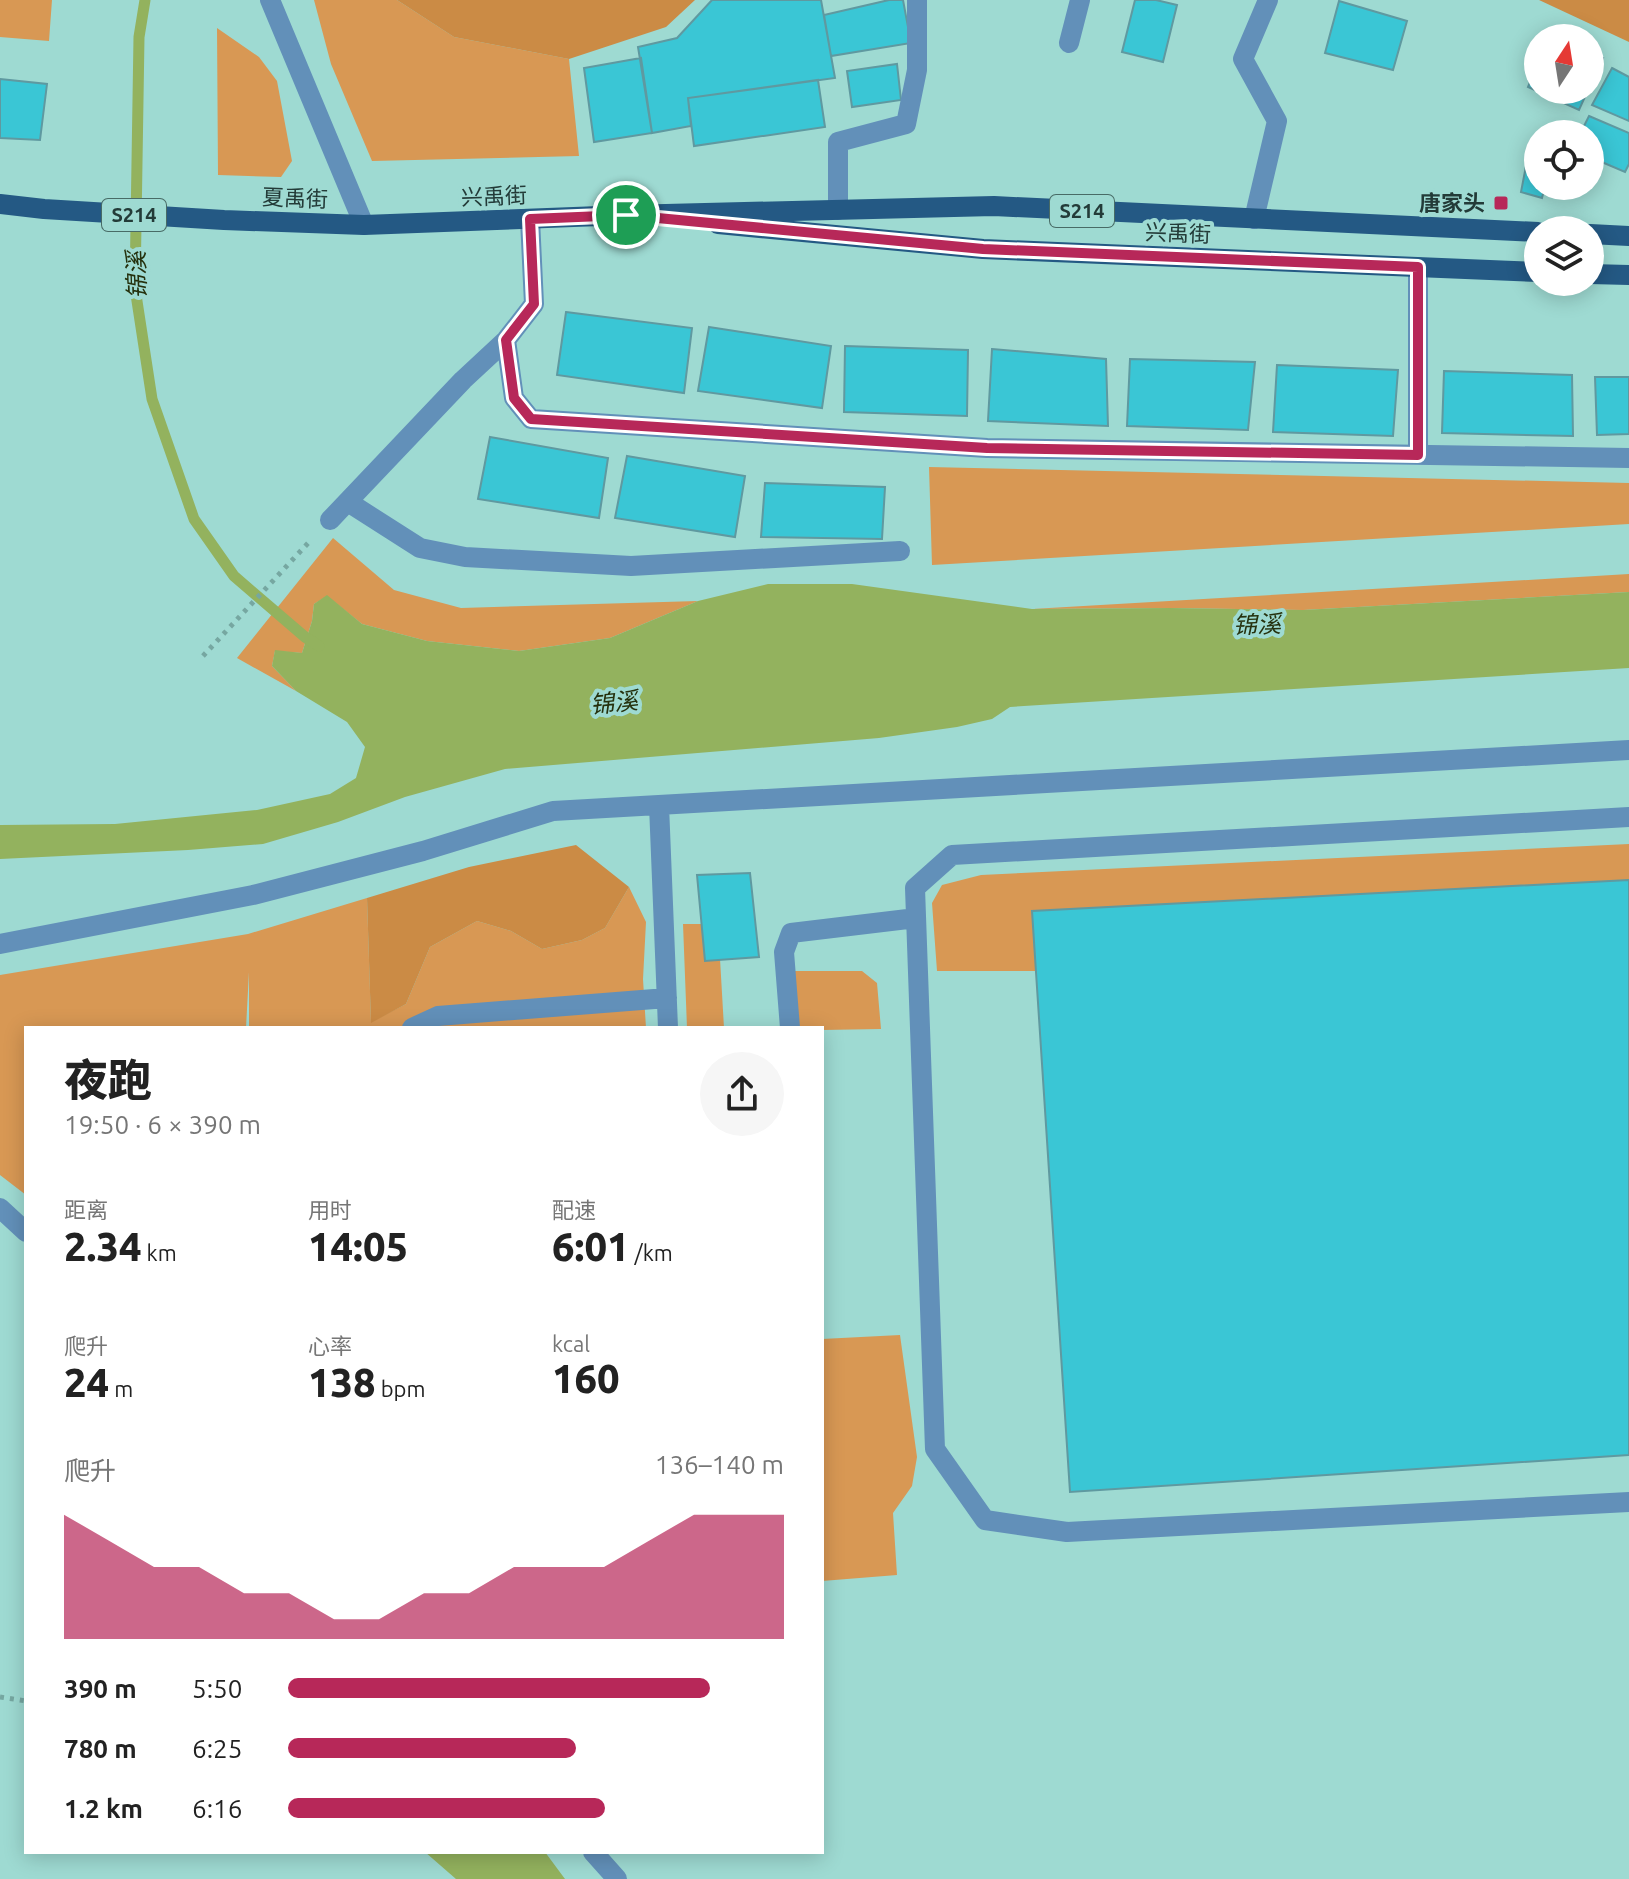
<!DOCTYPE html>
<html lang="zh">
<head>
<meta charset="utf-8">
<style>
  :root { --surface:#fff; --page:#f6f6f6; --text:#222; --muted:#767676; --accent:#b72859 }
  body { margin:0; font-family:Ubuntu,"Noto Sans SC",sans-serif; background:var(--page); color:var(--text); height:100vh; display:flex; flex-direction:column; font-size:30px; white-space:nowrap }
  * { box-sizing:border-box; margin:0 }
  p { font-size:26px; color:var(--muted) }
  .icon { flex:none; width:44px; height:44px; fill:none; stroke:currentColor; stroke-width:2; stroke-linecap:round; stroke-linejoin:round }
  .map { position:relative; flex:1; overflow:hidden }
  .details { position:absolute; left:24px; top:1026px; width:800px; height:828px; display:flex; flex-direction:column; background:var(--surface); border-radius:0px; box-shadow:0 4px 20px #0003 }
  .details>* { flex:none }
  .needle { width:52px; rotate:12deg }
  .controls { position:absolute; left:1524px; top:24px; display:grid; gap:16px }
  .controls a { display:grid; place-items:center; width:80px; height:80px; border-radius:50%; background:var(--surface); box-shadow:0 4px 20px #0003; font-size:40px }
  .pin { position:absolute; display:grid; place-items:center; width:68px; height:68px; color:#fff; margin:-34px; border:4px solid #fff; border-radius:50%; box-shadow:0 2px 8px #0007 }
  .round { display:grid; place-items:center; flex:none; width:84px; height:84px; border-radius:42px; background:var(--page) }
  .headline { display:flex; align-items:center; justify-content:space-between; height:136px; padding:0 40px }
  h1 { font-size:44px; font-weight:800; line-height:60px }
  .figures { display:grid; grid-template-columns:repeat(3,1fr); gap:12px; height:136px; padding:8px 40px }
  .figures div { display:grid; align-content:center }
  .figures b { font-size:40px; font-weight:800 }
  .figures small { font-size:22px; font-weight:400 }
  .figures p { font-size:22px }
  .chart { height:224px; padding:16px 40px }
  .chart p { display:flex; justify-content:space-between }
  .chart svg { width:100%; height:144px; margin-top:8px; fill:var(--accent); opacity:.7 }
  ul { padding:0 40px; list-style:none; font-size:26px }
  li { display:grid; grid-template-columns:128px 96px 1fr; align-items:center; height:60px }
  li i { height:20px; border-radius:10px; background:var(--accent) }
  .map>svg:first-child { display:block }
</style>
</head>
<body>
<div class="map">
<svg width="1629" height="1879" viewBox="0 0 1629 1879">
  <rect width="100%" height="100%" fill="#9edad2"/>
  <path fill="#d89854" d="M0 0H52L49 41 0 37Z
    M314 0H397L454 37 569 59 579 156 372 161 331 64Z
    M217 28 259 57 277 81 292 161 281 177 218 175Z
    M929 467 1629 483V524L932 565Z
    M333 538 394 590 461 608 698 601 610 638 519 651 427 641 362 624 327 596 314 604 312 621 302 653 275 651 272 666 296 691 237 658Z
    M1629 574V592L1303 610 1170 608 1032 609Z
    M1629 844V880L1033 911 1036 971H937L932 903 942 885 981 875Z
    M629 887 646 922 643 979 646 1028H249V972L246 1028H26V1195L0 1175V975L248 934 367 898 371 1022 406 1004 430 947 477 921 511 931 542 949 582 940 605 928Z
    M683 924H718L724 1028H687Z
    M790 971H862L877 983 881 1029 822 1030V1028H795Z
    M900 1335 917 1457 912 1486 893 1513 897 1575 822 1581V1339Z"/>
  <path fill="#cb8b45" d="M397 0H695L666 27 569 59 454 37Z
    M1539 0H1629V42Z
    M576 845 629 887 605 928 582 940 542 949 511 931 477 921 430 947 406 1004 371 1023 367 898 469 867Z"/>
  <path fill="#93b25e" d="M768 584H852L1032 609 1170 608 1303 610 1629 592V668L1010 707 992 719 957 727 879 738 505 769 405 797 338 822 263 844 188 850 0 859V825L115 824 257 810 330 794 356 778 365 747 347 722 296 691 272 666 275 650 302 653 312 621 314 604 327 595 362 624 427 641 519 651 610 638 698 601Z
    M425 1852H545L565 1879H456Z"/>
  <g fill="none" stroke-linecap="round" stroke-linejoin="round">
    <path stroke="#93b25e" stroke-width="11" d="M145 0 139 37 135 288 152 399 194 519 234 576 305 637 319 646"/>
  </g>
  <path fill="#3ac6d5" stroke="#5f99a0" stroke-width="2" d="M712 0H821L835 78 688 98 691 126 652 133 638 47 677 38Z
    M889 0H903L911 43 831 56 824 15Z
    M1135 0H1156L1177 5 1163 62 1122 52Z
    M1339 1 1407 21 1393 70 1325 53Z
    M1590 51 1603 58 1590 86Z
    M641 58 652 133 594 142 584 68Z
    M1538 63V90H1588L1579 110 1528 87Z
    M897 64 901 100 852 107 847 71Z
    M1612 68 1629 77V121L1592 105Z
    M0 79 47 84 40 140 0 138Z
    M818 80 825 127 694 146 688 98Z
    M1589 116 1629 133V164L1625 172 1590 157V134H1580Z
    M1530 145 1538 146V186H1545L1542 198 1521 192Z
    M566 312 692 328 684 393 557 375Z
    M709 327 831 346 822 408 698 391Z
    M845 346 968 350 967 416 844 412Z
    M992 349 1106 359 1108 426 988 421Z
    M1130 359 1255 362 1248 430 1127 426Z
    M1277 365 1398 370 1393 436 1273 432Z
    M1444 371 1572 375 1573 436 1442 433Z
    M1595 377H1629V434L1597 435Z
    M490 437 608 458 599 518 478 499Z
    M627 456 745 476 735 537 615 518Z
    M765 483 885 487 882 539 761 537Z
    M750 873 759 957 705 961 697 875Z
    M1629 880V1455L1070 1492 1032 911Z"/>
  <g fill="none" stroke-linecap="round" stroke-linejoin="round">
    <path stroke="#76a7a1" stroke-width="5" stroke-dasharray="4 6" stroke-linecap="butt" d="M203 656 310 541
      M0 1697 26 1701"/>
    <path stroke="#6290b9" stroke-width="20" d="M270 0 364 225
      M1069 43 1080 0
      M838 210V142L906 124 917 70V0
      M1254 219 1277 121 1243 59 1268 0
      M506 340 514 398 531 419 987 448 1629 458
      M1418 455V267
      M348 502 420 548 465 557 631 566 900 551
      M330 520 463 380 506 340 534 304 530 219
      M659 805 668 1028
      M1629 817 952 855 915 888 935 1449 985 1520 1067 1532 1629 1502
      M0 944 253 895 423 851 553 811 1629 750
      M412 1028 438 1016 667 998
      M790 1028 784 952 791 933 916 918
      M0 1208 26 1232
      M593 1852 617 1879"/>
    <path stroke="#245984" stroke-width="20" d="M0 204 44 209 224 220 364 225 626 215 994 206 1538 232
      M718 224 983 249 1538 272
      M1590 234 1629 236
      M1590 274 1629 275"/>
  </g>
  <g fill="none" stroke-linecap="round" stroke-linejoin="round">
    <g stroke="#fff" stroke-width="16">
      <path id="route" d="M626 215 983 249 1418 267V455L987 448 531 419 514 398 506 340 534 304 530 219Z"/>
    </g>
    <use href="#route" stroke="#b72859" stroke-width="10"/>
  </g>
  <rect fill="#b72859" stroke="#9edad2" stroke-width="3" x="1493" y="195" width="16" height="16" rx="4"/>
  <g text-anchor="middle" stroke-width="8" stroke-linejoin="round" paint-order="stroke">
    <g fill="#9edad2" stroke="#486b66" stroke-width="2">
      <rect x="1050" y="195" width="64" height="32" rx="6"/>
      <rect x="102" y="199" width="64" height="32" rx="6"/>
    </g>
    <g font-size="20" font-weight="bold" fill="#233b38">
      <text x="1082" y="218">S214</text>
      <text x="134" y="222">S214</text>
    </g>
    <g font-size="22" fill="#233b38" stroke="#9edad2">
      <text transform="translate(494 196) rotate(-2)" y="8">兴禹街</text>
      <text transform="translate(295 198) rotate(2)" y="8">夏禹街</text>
      <text transform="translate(1178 233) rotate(2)" y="8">兴禹街</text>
    </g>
    <g font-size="22" font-weight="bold" fill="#233b38" stroke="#9edad2" text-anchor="end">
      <text x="1485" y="211">唐家头</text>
    </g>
    <g font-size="24" font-style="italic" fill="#25310e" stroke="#9edad2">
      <text transform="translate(137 275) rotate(-92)" y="8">锦溪</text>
      <text transform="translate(1257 625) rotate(-2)" y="8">锦溪</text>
      <text transform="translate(614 703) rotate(-6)" y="8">锦溪</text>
    </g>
  </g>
</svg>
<div class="controls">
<a><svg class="needle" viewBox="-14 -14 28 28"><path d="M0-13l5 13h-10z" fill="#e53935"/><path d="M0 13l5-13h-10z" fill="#767676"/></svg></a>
<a><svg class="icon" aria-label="locate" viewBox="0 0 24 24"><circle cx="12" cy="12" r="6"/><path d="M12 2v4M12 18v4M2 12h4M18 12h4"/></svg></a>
<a><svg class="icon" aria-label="layers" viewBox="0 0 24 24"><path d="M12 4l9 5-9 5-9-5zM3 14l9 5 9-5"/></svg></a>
</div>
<div class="pin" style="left:626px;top:215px;background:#1e9e55"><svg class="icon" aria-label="arrive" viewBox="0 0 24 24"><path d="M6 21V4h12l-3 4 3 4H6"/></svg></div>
<section class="details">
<div class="headline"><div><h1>夜跑</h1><p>19:50 · 6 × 390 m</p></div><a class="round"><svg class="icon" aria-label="share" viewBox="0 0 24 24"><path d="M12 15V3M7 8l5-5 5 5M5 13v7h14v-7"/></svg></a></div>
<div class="figures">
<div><p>距离</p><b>2.34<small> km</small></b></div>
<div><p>用时</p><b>14:05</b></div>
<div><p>配速</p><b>6:01<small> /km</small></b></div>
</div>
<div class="figures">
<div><p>爬升</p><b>24<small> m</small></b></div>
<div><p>心率</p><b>138<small> bpm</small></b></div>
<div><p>kcal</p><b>160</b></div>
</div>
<div class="chart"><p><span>爬升</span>136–140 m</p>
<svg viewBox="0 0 160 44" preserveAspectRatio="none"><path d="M0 44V6L10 14L20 22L30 22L40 30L50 30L60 38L70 38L80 30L90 30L100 22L110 22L120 22L130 14L140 6L150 6L160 6V44z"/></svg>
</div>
<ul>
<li><b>390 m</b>5:50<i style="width:85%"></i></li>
<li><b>780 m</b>6:25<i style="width:58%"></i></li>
<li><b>1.2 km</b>6:16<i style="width:64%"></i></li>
</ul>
</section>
</div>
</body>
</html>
